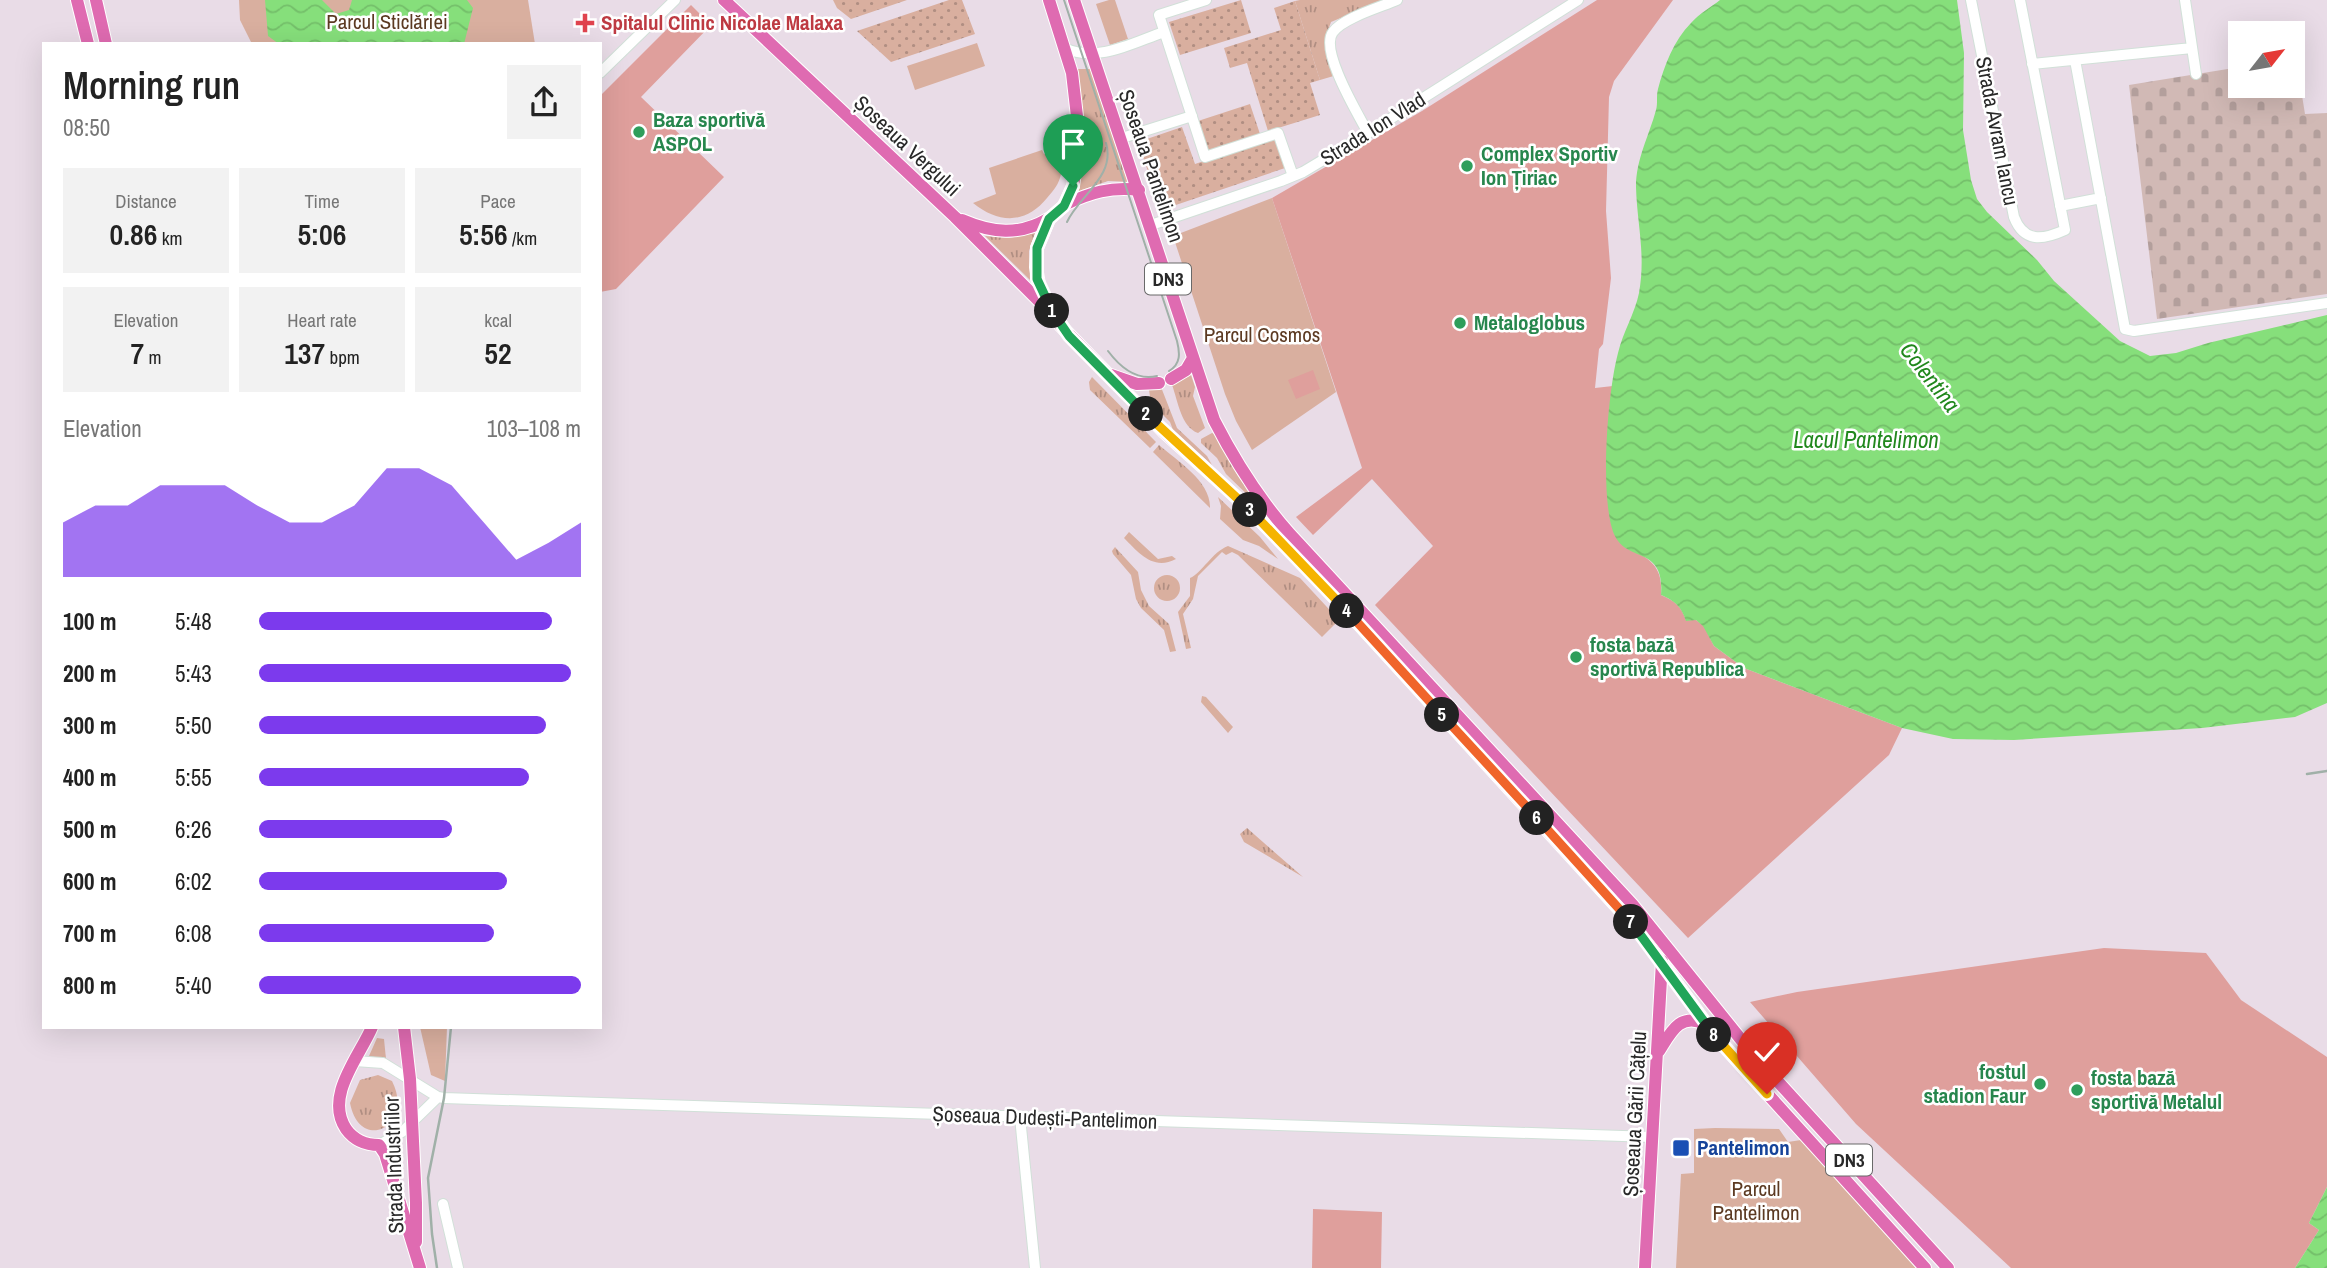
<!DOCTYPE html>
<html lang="en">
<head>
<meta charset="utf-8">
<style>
  :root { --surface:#fff; --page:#f2f2f2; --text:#222; --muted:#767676; --accent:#7c3aed }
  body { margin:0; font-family:"Archivo Narrow",sans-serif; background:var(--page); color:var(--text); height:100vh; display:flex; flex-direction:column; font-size:26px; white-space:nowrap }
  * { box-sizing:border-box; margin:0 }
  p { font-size:23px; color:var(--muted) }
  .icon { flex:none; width:38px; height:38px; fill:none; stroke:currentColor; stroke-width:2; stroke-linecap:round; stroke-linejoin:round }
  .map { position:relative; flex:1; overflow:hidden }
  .side { position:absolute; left:42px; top:42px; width:560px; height:987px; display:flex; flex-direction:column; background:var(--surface); border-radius:0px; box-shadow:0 7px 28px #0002 }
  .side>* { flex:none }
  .needle { width:46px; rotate:59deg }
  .fabs { position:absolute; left:2228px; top:21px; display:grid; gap:14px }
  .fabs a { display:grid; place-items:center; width:77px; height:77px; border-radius:0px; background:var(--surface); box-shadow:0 7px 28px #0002; font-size:35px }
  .pin { position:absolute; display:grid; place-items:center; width:60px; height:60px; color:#fff; margin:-72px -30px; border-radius:50% 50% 50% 0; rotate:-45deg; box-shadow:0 0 7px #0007 }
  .pin .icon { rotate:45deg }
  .km { position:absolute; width:35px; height:35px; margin:-18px; border-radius:50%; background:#222; color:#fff; font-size:19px; line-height:35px; text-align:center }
  .round { display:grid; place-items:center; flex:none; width:74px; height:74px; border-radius:0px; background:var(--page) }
  .overview { display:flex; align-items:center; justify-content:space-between; height:119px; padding:0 21px }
  h1 { font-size:38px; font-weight:600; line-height:52px }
  .metrics { display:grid; grid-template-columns:repeat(3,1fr); gap:10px; height:119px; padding:7px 21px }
  .metrics div { display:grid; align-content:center; border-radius:0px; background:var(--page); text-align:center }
  .metrics b { font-size:30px; font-weight:600 }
  .metrics small { font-size:19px; font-weight:400 }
  .metrics p { font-size:19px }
  .chart { height:196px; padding:14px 21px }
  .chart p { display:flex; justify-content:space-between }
  .chart svg { width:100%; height:126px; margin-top:7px; fill:var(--accent); opacity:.7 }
  ul { padding:0 21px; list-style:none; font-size:23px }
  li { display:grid; grid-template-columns:112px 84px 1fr; align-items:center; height:52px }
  li i { height:18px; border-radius:9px; background:var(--accent) }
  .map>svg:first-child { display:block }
</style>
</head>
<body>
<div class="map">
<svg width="2327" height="1268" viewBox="0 0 2327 1268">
  <defs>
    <pattern id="grass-tufts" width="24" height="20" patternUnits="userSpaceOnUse" patternTransform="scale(1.75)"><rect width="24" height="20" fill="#d9af9f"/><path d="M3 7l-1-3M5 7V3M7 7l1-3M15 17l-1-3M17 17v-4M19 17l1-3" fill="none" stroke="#b08e82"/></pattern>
    <pattern id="cemetery-stones" width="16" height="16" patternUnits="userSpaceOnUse" patternTransform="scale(1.75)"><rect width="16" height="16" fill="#d1b9b5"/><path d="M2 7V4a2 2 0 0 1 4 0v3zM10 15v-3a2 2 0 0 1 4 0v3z" fill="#b39f9c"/></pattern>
    <pattern id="garden-dots" width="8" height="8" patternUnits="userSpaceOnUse" patternTransform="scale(1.75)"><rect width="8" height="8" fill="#d9af9f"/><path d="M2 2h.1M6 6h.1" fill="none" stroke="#b08e82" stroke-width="1.8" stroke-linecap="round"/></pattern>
    <pattern id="water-waves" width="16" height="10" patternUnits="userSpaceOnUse" patternTransform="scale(1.75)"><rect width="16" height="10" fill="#86df7b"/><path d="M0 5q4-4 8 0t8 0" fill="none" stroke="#74bf6a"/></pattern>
  </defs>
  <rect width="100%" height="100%" fill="#e9dce7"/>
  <path fill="url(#grass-tufts)" d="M1300 0H1383L1331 22C1323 41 1330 56 1337 75L1320 80 1295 1Z
    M1077 69H1091L1117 146 1133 182 1108 181 1076 192Z
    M1035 233 1029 251 1030 280 985 236 1009 238Z
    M1191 375 1195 387 1193 396 1205 428 1198 433C1181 427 1178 401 1172 385Z
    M1092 377 1156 442 1150 448 1090 390 1089 382Z
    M1161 387 1177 428 1207 456 1212 465 1173 430 1170 422 1151 403 1149 390Z
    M1212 433 1215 434 1238 476 1260 507 1226 474 1217 458 1201 443V439Z
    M1159 445C1177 461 1211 481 1210 508L1153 452Z
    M1218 497 1260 537 1278 559 1259 546 1243 540 1220 519 1221 506Z
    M1129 532 1158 559 1172 556 1176 559C1153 571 1139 553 1124 538Z
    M1228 546 1300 578 1339 620 1322 637 1238 555 1232 552 1226 555 1222 552 1198 576 1193 599 1183 614 1191 648 1186 649 1178 612 1190 596V578C1202 573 1212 552 1228 546Z
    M1115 547 1138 572 1141 590 1149 606 1169 624 1176 651 1170 652 1164 630 1141 608 1136 599 1131 575 1113 554 1112 551Z
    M1154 588a13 13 0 1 1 26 0a13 13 0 1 1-26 0Z
    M1202 696 1206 697 1233 727 1228 733 1201 702Z
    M1247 828 1303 877 1244 842 1240 834Z
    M377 1038 384 1039 386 1059 369 1056Z
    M378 1075 392 1081C415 1126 360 1154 350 1103L360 1080Z"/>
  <path fill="url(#cemetery-stones)" d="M2296 58 2305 114 2327 113V294L2157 319 2129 85 2240 67V86H2292L2293 59Z"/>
  <path fill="#d9af9f" d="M239 0H528L535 44H252L240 20Z
    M1109 0H1115L1128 39 1110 45 1096 4Z
    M977 43 985 66 915 90 907 66Z
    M1042 150 1044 154 1049 153 1057 161 1061 174C1059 184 1054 190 1047 198 1026 224 999 224 973 203L996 194 989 168Z
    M1272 198 1336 392 1252 450 1236 421 1225 394 1173 236Z
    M420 1027H447L445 1081 431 1075Z
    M1715 1128 1779 1129 1788 1142 1801 1140 1916 1268H1676L1681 1174 1694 1173V1129Z"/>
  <path fill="url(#garden-dots)" d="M833 0H907L851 19 837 8Z
    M949 0H962L975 34 891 62 857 31Z
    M1241 0 1251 33 1180 55 1169 22Z
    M1295 1 1320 80 1310 83 1320 115 1268 131 1247 63 1230 68 1224 48 1281 30 1274 8Z
    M1250 104 1260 134 1207 151 1198 121Z
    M1182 127 1195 164 1275 137 1285 168 1161 210 1138 142Z"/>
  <path fill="#df9f9c" d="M1597 0H1673L1614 81 1609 97 1606 211 1611 278 1603 344 1599 349 1595 388 1613 386 1607 456 1628 548C1652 559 1663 568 1661 595 1675 601 1681 606 1686 620H1696L1704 626 1714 646 1744 668 1902 728 1889 755 1688 938 1375 605 1433 546 1372 479 1313 535 1296 517 1362 468 1272 198 1422 111Z
    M691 5 711 25 641 97 724 177 616 289 600 292V96Z
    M1313 370 1320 389 1296 399 1288 380Z
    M2104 948 2206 953 2241 1000 2327 1057V1187L2309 1223 2319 1230 2295 1268H2011L1856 1124 1750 1002 1797 992Z
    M1313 1209 1382 1212 1381 1268H1312Z"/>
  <path fill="url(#water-waves)" d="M265 0H322L336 14 349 10 352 0H467L473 8 464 44H279L268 36Z
    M1720 0H1957L1964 53 1963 130 1971 180 1977 199 1987 212 2037 260 2054 281 2120 341 2150 356 2176 353 2208 343 2327 315V703L2295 717 2202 728 2014 740 1953 739 1902 728 1744 668 1714 646 1703 626 1696 620 1686 621C1681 606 1675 601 1661 595 1665 547 1630 562 1616 538 1611 530 1609 515 1608 507 1603 467 1608 391 1618 353 1623 332 1635 313 1639 293 1646 254 1637 224 1636 187 1636 159 1649 136 1656 110 1658 103 1656 96 1658 89 1664 66 1674 40 1691 23 1699 14 1711 7 1720 0Z
    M2327 1187V1268H2295L2319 1230 2309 1223Z"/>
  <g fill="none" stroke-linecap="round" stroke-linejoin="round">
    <g stroke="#d1e0d8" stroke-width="12">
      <path id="minor" d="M1206 0 1159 15 1205 157 1278 133 1293 176
        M1971 0 2014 217C2024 243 2043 240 2065 230L2020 0
        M2185 0 2196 74
        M1064 48C1098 63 1132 43 1164 32
        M2075 60 2125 329 2134 331 2327 303
        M2032 64 2192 48
        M600 73 675 0
        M1368 133C1358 114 1319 50 1333 32 1343 18 1381 7 1397 0
        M1122 138 1192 116
        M2060 206 2101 198
        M1151 225 1281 181 1303 172 1368 133 1578 0
        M355 1061 383 1063 438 1097 444 1098 1653 1137
        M1020 1117 1035 1268
        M379 1145 402 1132 438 1097
        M443 1204 458 1268"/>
    </g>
    <g stroke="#fff" stroke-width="14">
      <path id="major" d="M77 0 88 44
        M96 0 106 44
        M724 0 955 217 1044 306
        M1049 0 1072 73 1078 125 1077 160 1073 186 1064 206 1049 219 1037 248 1036 267 1040 290 1060 325 1164 432 1245 505 1312 573 1638 930 1715 1036 1925 1268
        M1074 0 1214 420C1235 461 1258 498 1289 533L1632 904 1751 1052 1948 1268
        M1064 205C1089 193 1112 186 1139 190
        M962 220C992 233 1019 236 1048 219
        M1111 375 1137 384 1159 383
        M1171 379 1186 370 1193 358
        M372 1027C360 1056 324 1096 346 1129 354 1140 366 1145 379 1145L385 1154 420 1268
        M404 1027 410 1079 416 1203V1242
        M1659 1051C1671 1032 1680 1012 1705 1024
        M1645 1268 1662 961"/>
    </g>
    <use href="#minor" stroke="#fff" stroke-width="10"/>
    <use href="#major" stroke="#df6bb1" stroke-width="12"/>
    <path stroke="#a0b0a8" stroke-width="2" d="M1064 0 1177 341C1180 353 1181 364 1169 371
      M1067 222C1079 196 1116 176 1106 143
      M1108 351C1120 367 1136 381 1157 376"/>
    <path stroke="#a0b0a8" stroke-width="2.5" d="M2307 774 2327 771
      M437 1268 432 1234 428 1178 444 1098 451 1027"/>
  </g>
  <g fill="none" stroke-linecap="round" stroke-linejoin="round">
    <g stroke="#fff" stroke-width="14">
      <path id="split-1" d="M1052 311 1037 279V248L1049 219 1064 206 1073 186"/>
    </g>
    <g stroke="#fff" stroke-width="14">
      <path id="split-2" d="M1052 311 1069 336 1146 414"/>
    </g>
    <g stroke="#fff" stroke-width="14">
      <path id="split-3" d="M1146 414 1250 510"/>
    </g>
    <g stroke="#fff" stroke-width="14">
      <path id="split-4" d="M1250 510 1347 611"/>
    </g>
    <g stroke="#fff" stroke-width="14">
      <path id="split-5" d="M1347 611 1442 715"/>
    </g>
    <g stroke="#fff" stroke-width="14">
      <path id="split-6" d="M1442 715 1537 818"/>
    </g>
    <g stroke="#fff" stroke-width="14">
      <path id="split-7" d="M1537 818 1631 922"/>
    </g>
    <g stroke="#fff" stroke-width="14">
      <path id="split-8" d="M1631 922 1714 1035"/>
    </g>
    <g stroke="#fff" stroke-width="14">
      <path id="split-9" d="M1714 1035 1767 1094"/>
    </g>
    <use href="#split-1" stroke="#22a559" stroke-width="9"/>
    <use href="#split-2" stroke="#22a559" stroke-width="9"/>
    <use href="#split-3" stroke="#f5b400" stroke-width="9"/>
    <use href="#split-4" stroke="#f5b400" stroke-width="9"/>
    <use href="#split-5" stroke="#f0652b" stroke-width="9"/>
    <use href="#split-6" stroke="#f0652b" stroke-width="9"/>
    <use href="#split-7" stroke="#f0652b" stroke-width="9"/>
    <use href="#split-8" stroke="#22a559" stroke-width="9"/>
    <use href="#split-9" stroke="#f5b400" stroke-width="9"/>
  </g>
  <path fill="#e0444e" stroke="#fff" stroke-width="2.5" d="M581.5 12.5h7v7h7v7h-7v7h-7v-7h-7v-7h7z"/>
  <g fill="#2e9e5b" stroke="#fff" stroke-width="2.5">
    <circle cx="639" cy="132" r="7"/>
    <circle cx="1467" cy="166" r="7"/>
    <circle cx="1460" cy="323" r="7"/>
    <circle cx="1576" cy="657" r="7"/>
    <circle cx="2040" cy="1084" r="7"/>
    <circle cx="2077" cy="1090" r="7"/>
  </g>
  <rect fill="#1a4fb4" stroke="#fff" stroke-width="2.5" x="1672" y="1139" width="18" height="18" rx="3.5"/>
  <g text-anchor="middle" stroke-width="5" stroke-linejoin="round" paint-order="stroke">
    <g fill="#fff" stroke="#696969" stroke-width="2">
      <rect x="1145" y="263.5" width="46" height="31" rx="5"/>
      <rect x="1826" y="1144.5" width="46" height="31" rx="5"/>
    </g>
    <g font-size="19" font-weight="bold" fill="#292929">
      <text x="1168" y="286">DN3</text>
      <text x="1849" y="1167">DN3</text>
    </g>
    <g font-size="21" fill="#5c3a22" stroke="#fff">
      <text x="387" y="29">Parcul Sticlăriei</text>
      <text x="1262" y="342">Parcul Cosmos</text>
      <text x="1756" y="1196">Parcul<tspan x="1756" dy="24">Pantelimon</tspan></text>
    </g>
    <g font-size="21" font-weight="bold" fill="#be3a42" stroke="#fff" text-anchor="start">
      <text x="601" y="30">Spitalul Clinic Nicolae Malaxa</text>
    </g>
    <g font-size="21" font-weight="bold" fill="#27864d" stroke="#fff" text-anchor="start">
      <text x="653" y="127">Baza sportivă<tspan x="653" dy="24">ASPOL</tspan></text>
      <text x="1481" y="161">Complex Sportiv<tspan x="1481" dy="24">Ion Țiriac</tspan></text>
      <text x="1474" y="330">Metaloglobus</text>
      <text x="1590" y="652">fosta bază<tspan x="1590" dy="24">sportivă Republica</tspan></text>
      <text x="2026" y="1079" text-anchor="end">fostul<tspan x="2026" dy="24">stadion Faur</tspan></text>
      <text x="2091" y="1085">fosta bază<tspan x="2091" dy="24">sportivă Metalul</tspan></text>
    </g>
    <g font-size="21" fill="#292929" stroke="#fff">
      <text transform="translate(1373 129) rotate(-32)" y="7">Strada Ion Vlad</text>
      <text transform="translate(1997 131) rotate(79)" y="7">Strada Avram Iancu</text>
      <text transform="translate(907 146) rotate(43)" y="7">Șoseaua Vergului</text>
      <text transform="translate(1151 166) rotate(71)" y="7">Șoseaua Pantelimon</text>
      <text transform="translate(1635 1114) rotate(-87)" y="7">Șoseaua Gării Cățelu</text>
      <text transform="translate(1045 1118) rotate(2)" y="7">Șoseaua Dudești-Pantelimon</text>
      <text transform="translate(394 1165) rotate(-92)" y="7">Strada Industriilor</text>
    </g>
    <g font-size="21" font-weight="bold" fill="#164399" stroke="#fff" text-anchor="start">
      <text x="1697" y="1155">Pantelimon</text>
    </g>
    <g font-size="23" font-style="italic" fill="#21881d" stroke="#fff">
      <text transform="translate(1930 377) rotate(52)" y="8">Colentina</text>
      <text x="1866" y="448">Lacul Pantelimon</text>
    </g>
  </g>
</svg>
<div class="fabs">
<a><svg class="needle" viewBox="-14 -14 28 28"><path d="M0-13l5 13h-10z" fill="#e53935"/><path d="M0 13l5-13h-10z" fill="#767676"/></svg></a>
</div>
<div class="pin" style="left:1073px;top:186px;background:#1e9e55"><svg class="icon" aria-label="arrive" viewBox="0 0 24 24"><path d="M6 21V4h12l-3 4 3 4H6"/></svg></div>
<div class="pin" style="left:1767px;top:1094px;background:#d93025"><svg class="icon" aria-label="check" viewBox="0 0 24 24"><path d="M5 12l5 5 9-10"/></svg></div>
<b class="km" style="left:1052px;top:311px">1</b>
<b class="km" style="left:1146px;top:414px">2</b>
<b class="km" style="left:1250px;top:510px">3</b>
<b class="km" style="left:1347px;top:611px">4</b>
<b class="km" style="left:1442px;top:715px">5</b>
<b class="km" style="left:1537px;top:818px">6</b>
<b class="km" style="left:1631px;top:922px">7</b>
<b class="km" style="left:1714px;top:1035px">8</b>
<section class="side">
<div class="overview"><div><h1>Morning run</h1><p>08:50</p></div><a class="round"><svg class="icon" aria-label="share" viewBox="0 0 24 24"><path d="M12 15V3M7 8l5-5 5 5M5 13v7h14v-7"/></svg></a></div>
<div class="metrics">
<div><p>Distance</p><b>0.86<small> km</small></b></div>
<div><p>Time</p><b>5:06</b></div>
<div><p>Pace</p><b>5:56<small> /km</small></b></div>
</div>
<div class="metrics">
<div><p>Elevation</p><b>7<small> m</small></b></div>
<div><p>Heart rate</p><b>137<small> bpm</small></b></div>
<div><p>kcal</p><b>52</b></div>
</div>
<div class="chart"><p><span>Elevation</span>103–108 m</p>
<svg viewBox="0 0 160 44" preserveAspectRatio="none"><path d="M0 44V25L10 19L20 19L30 12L40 12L50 12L60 19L70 25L80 25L90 19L100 6L110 6L120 12L130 25L140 38L150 32L160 25V44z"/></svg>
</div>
<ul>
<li><b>100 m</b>5:48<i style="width:91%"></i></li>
<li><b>200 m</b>5:43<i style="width:97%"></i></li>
<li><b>300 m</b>5:50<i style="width:89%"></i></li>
<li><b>400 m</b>5:55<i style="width:84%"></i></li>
<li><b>500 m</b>6:26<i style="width:60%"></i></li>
<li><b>600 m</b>6:02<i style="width:77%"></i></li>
<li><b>700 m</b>6:08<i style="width:73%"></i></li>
<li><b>800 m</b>5:40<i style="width:100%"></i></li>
</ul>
</section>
</div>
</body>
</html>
